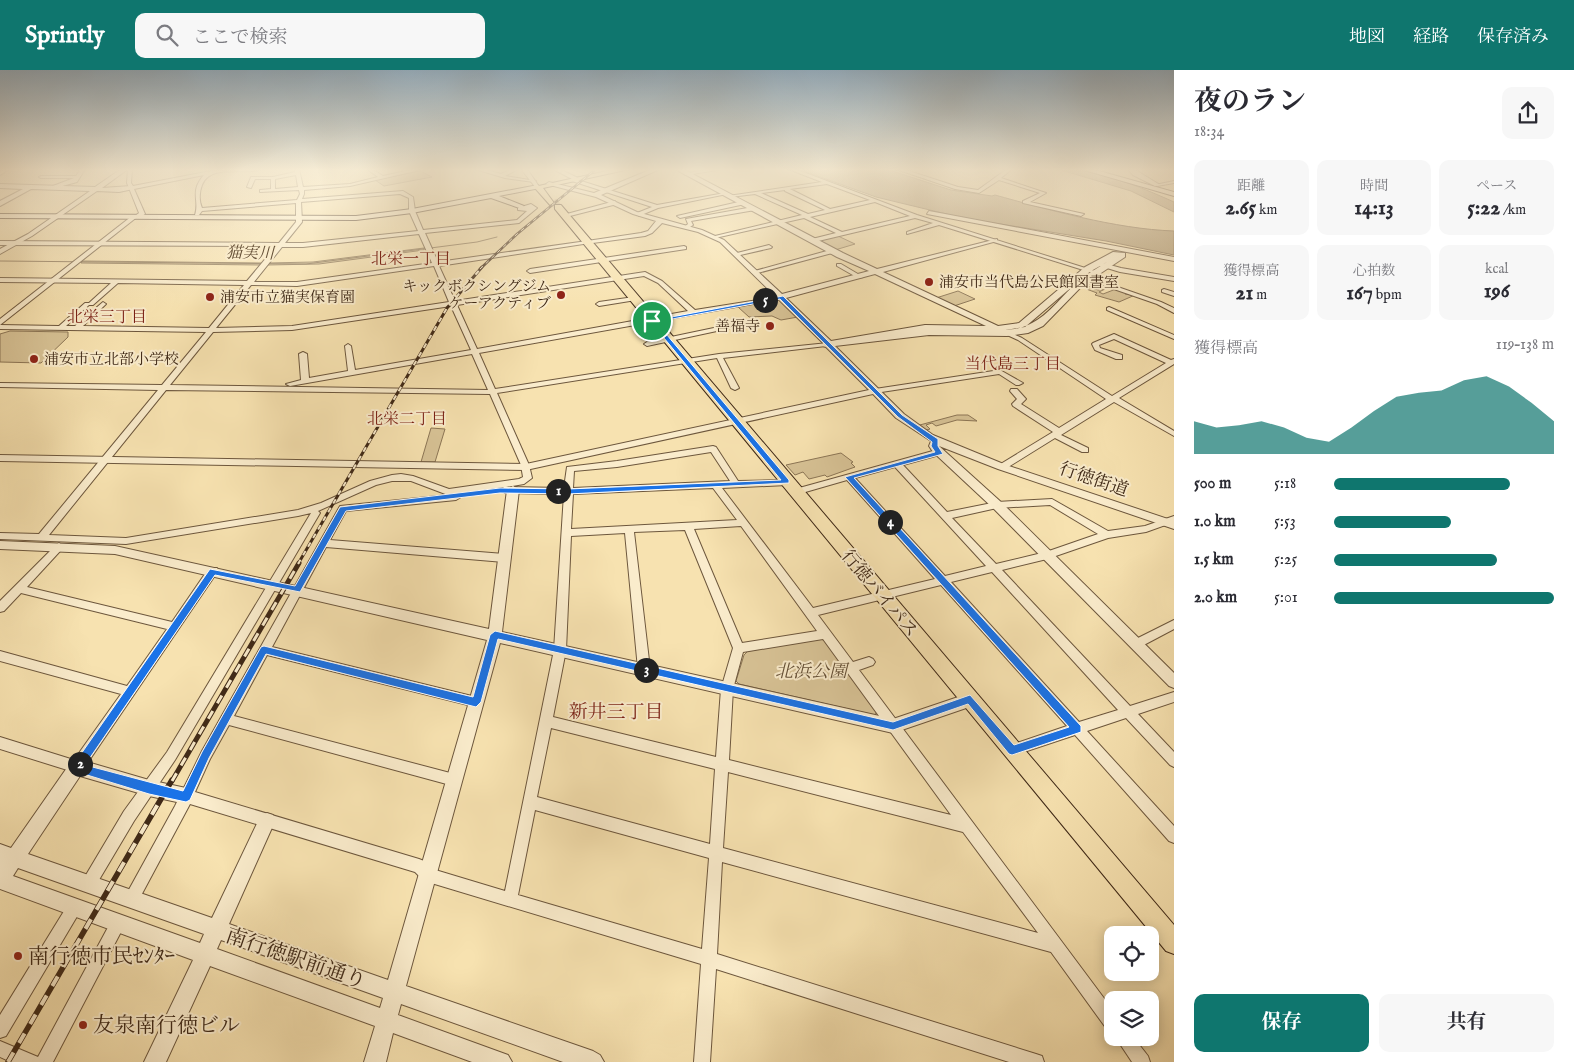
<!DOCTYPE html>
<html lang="ja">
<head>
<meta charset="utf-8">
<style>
  :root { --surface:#fff; --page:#f7f7f7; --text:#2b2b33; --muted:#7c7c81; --accent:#0f766e }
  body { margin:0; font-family:"IM FELL English","Noto Serif JP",serif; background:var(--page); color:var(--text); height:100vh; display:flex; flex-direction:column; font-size:19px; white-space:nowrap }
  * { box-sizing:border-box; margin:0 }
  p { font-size:16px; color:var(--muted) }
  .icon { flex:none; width:28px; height:28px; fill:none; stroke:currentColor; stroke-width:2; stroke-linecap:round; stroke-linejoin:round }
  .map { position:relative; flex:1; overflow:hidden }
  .details { display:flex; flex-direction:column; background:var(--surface); width:400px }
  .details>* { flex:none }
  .controls { position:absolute; left:1104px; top:856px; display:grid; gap:10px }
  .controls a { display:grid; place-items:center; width:55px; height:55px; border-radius:10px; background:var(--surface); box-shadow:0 2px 12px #0003; font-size:25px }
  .pin { position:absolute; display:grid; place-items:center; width:42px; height:42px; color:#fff; margin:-21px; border:2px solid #fff; border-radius:50%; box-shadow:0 1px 5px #0007 }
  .km { position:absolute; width:25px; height:25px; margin:-12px; border-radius:50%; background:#222; color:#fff; font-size:14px; line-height:25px; text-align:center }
  .round { display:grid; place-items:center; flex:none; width:52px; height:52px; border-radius:10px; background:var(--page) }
  .overview { display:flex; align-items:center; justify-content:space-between; height:85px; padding:0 20px }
  h1 { font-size:28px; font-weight:700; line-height:38px }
  .metrics { display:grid; grid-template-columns:repeat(3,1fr); gap:8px; height:85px; padding:5px 20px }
  .metrics div { display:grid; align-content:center; border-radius:10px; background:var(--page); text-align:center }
  .metrics b { font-size:21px; font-weight:700 }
  .metrics small { font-size:14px; font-weight:400 }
  .metrics p { font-size:14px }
  .chart { height:140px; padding:10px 20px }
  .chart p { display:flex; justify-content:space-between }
  .chart svg { width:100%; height:90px; margin-top:5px; fill:var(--accent); opacity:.7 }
  .button { display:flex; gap:10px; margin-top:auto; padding:10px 20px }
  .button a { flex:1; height:58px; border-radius:10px; background:var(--accent); color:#fff; font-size:20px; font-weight:700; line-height:58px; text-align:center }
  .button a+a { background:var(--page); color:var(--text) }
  ul { padding:0 20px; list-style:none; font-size:16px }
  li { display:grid; grid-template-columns:80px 60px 1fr; align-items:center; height:38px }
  li i { height:12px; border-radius:6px; background:var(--accent) }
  header { display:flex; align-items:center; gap:30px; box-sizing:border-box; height:70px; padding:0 25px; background:var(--accent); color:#fff }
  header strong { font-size:24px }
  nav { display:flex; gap:28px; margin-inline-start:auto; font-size:18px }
  .search { width:350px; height:45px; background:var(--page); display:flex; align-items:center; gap:12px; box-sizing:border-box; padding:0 18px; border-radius:10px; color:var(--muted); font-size:19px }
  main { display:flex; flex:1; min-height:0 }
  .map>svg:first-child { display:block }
</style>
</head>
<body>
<header>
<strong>Sprintly</strong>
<div class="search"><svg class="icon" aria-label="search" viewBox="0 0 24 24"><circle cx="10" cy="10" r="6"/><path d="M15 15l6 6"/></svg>ここで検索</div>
<nav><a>地図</a><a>経路</a><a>保存済み</a></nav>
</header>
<main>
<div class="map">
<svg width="1174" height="992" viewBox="0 0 1174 992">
  <rect width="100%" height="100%" fill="#f7e2b0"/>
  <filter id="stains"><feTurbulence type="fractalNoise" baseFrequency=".004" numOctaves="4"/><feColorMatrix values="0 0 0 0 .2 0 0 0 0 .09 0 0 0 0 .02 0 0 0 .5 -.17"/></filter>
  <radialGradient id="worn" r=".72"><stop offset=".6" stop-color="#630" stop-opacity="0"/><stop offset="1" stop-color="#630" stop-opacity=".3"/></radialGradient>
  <path fill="#d8c396" stroke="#8c7656" d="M420 101 432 107 384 116 375 110Z
    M838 166 855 174 835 180 818 170Z
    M424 178V180L319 194 267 195 268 193 313 192Z
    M83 191 262 193 260 195 81 193Z
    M1088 213 1090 214 1088 216 1098 220 1105 219 1099 222 1103 224 1116 219 1127 222 1125 224 1135 225 1119 232 1095 225 1097 223 1081 217Z
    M958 221 975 229 954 236 936 228Z
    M778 229 782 230 798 247 781 250 772 246 749 247 738 237Z
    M10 261 68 262V267L41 293 0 292V264Z
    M957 345H968L977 351 957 350 936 356 932 353 926 355 930 359 923 361 916 356Z
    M431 358 445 359 435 392H421Z
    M841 383 853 392 851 393 855 397 827 407 825 405 809 409 803 402 795 405 786 395Z
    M821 569 826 571 877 641 875 645 739 614 736 611 744 585 748 581Z"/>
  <path fill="#b8a37c" stroke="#887254" d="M798 99H886L951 120 992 126 995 125C1046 139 1115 159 1174 161V185L1106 171 963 148 876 127Z
    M1058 99C1098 99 1138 116 1174 132V142L1131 121Z"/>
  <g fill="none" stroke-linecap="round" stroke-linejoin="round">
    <path stroke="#887254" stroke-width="1" d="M0 191 306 194 477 172 497 167"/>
    <path stroke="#d2bd91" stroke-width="8" stroke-dasharray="8 4" stroke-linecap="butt" d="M553 131 558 137"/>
    <g stroke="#6d573d" stroke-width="2">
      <path id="minor" d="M4 99H9L0 105V102Z
        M81 99H85L77 112 55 118 53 116 74 108H41L39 107 41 106H76Z
        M128 99H132L131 113 133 116 211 101 262 99C244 106 211 93 202 115 199 123 199 131 202 138L297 130 300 124 299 120 260 122V120L271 119V109H255L251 118 247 117 251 107H273L295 102V99H299L303 117 350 114 378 107 367 99H372L383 106 415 99H424L350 116 304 120V124L302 129 403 121 413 127 415 141 423 160 517 150 527 141 518 140V138L531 134 537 138 519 153 425 163 438 192 587 171 590 173 439 196 455 231 645 202 662 211 695 240 783 226 784 227 781 229 479 283 495 319 719 284 828 273 829 274 826 276 723 288 739 318 735 320 731 318 717 288 497 323 529 395 532 408 524 414 506 417 564 418 567 397 617 391 713 376 716 377 738 411 790 410 791 412 787 415 722 418 813 538 935 509 847 410 795 425 791 422 792 420 940 379 943 380V384L903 395 947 442 997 432 1052 429 1108 461 1145 456 1174 446V452L1146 462 1108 468 1047 489 1002 500 1130 636 1174 622V632L1138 644 1174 682V697L1170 695 1126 648 1087 661 1174 756V773L1169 771 1075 665 1012 686 1008 684 1006 680 1008 676 1067 656 941 515 818 545 853 592 869 587 873 589 875 592 873 595 859 600 1112 939V960L1106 958 1051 882 722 792 717 884 1036 984 1042 986 1044 992H1009L716 899 710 992H694L701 894 428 812 423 810 415 802 190 734 136 835 131 837 126 835 124 830 126 825 175 736 202 681 340 436 448 425 411 411H392L376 415 318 441 320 443 175 690 134 751 93 820 88 822 83 820 81 815 83 810 124 741 167 682 311 443 298 446 126 474 0 469V463L39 464 158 320 0 317V313L162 315 206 262 0 259V255L59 256 85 233H89L111 213 0 212V208L247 211 276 176 0 175V171L279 173 296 152V133L202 141 199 145H195C200 130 189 122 204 105L134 119 145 144 139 148H135V146L139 143 127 113ZM296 105 298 117 275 119V109ZM400 124 409 128V141L418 161 303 173H285L302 152 301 132ZM419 164 432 193 297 212H254L282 177H303ZM434 196 449 232 292 256 216 258 251 215 297 216ZM644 206 658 213 688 241 477 279 457 235ZM118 213 244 215 209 258 83 256 105 235 106 234 103 232 75 256H66L89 235H93ZM451 236 471 280 355 300 351 276 348 274 345 276 348 301 309 308 307 284 303 282 299 284 301 310 286 314 290 316 472 284 488 320 170 315 213 262 292 260ZM166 320 490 324 521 395 523 407 519 409 449 419 413 406 401 404 392 405 370 411 321 433 298 440 126 468 49 465ZM711 382 730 411 573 418 574 401 617 397ZM895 397 986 496 945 506 855 408ZM504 417 501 420 505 423 564 424 554 580 505 821 432 799 424 791 419 789 195 722 210 689 229 655 454 716 459 714 460 710 459 706 454 704 234 646 267 585 476 637 480 636 482 632 480 628 476 627 272 577 326 477 504 492 509 488 504 484 330 470 346 441 456 430 461 427 456 424ZM713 418 737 450 571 459 573 424ZM1050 435 1098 464 1046 482 996 494 952 448 997 438ZM741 456 817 561 742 573 694 459ZM685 460 733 578 721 619 716 687 553 647 566 580 571 466 625 463 638 599 640 602 644 604 648 602 650 599 634 462ZM992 502 1118 640 1079 652 951 512ZM823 569 951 745 729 690 733 619 743 582ZM551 658 715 699 710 774 537 727ZM728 702 963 762 1038 863 723 778ZM535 740 709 788 702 879 518 825Z
        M475 99H483L501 104 512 99H518L505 106 536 111 534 112 505 108Z
        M553 99H559L578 108V110L657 135 725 123 727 124 658 138 639 146 637 143 652 137 572 111V109Z
        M710 99H723L686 105 684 104Z
        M788 99H795L917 145 1098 202 1093 203 939 155 907 164V162L933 153 915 148 814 172 811 170 812 169 836 163 804 148 715 168V166L802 145 755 124 730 127 728 126 822 112ZM827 114 870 130 830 139 790 119ZM785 120V121L825 140 808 144 761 123ZM875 132 910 146 842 162 810 147Z
        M896 99H903L958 117 978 120 1007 99H1012L1001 108 1046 123 1030 132 1084 144 1081 146 1023 133V131L1040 123 999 110 979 123 955 119Z
        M1174 111V113L1157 116 1155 115Z
        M615 131 617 134 566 147 563 145Z
        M743 131 745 134 680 148 677 146Z
        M753 137 755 140 691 151 693 155 687 159 684 157 688 154 686 149Z
        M929 141 1174 187V191L927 144Z
        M769 175 772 177 771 178 736 186 733 184Z
        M684 176 686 177V179L530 203 527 201 530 199Z
        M834 179 837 181 836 182 754 204 751 202Z
        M1099 192 1121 198 1174 207V211L1120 202 1097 195 1096 194Z
        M837 194H841L863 207 858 208 837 196Z
        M1085 207H1089L1161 232 1174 238V243L1157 234 1085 209Z
        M1164 219 1174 222V226L1162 222V220Z
        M634 227 636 228V230L599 236 596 234 599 232Z
        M1109 237 1174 265V269L1107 240V238Z
        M752 250 754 251V253L647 276 644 274 647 272Z
        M1005 262H1009L1022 268 1112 326 1166 293 1114 269 1099 275 1100 278 1122 285V289H1116L1095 280 1092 274 1093 273 1114 264 1171 290 1174 289V294L1119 328 1174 361V366L1114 332 1061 365 1088 378V382H1082L1055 368 1005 399H999L998 397 999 395 1053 362 1013 336 1012 334 1017 329 1010 321 1011 319H1017L1026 329 1021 334 1059 358 1106 329 1018 270 1005 264Z
        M1000 300 1023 313 1019 315H1016L999 304 875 323 871 321 875 319Z
        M59 473 64 477 62 479 27 517 172 552 209 498H217L218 501 82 701 77 703 0 679V667L74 690 121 624 0 591V581L127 616 167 559 21 523 4 541 0 542V531L56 475Z
        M1174 550V559L1140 577 1136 579 1132 577 1130 574 1132 571Z
        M74 831 79 833 81 838 79 843 6 966 0 968V945L69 833Z
        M118 846 123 848 125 853 123 858 53 992H11L0 987V971L38 987 113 848Z
        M1116 968H1134L1148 986 1150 992H1132Z"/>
    </g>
    <g stroke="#6d573d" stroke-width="2">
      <path id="tertiary" d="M121 99H128L102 118 131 116 133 119 119 122 97 121 32 166 0 184V179L28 164 90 121 31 119 0 136V131L23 119 0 118V114L95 117Z
        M521 99H527L540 118H536Z
        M652 99H660L601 125 637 142 702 160 724 170 782 224 869 201 837 187 675 99H683L843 183 877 199 997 169V171L883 202 998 256 1019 253 1085 197 1113 182 1125 183V187L1083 215 1043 256 1028 263 1007 266 929 265 835 276 904 344 933 365 1006 395 1174 451V459L998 399 939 376 1001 432 1174 603V618L1169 616 993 438 933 382 929 376 931 371 896 348 873 324 526 400 0 391V385L526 394 869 320 826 277 823 276V273L720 172 698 162 662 153 652 163 645 166 585 174V172L587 171 641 163 648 161 656 151 633 144 596 127 546 114 549 112 594 123ZM1107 192 1080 209 1091 201ZM875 204 986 256 925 255 831 271 786 228ZM1074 215C1052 237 1038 259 1005 260L1025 257Z
        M1128 99H1134L1160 115 1155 116 1133 105Z
        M132 146 137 147 0 255V249Z
        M513 416 519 420 502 562 893 649 970 623 975 625 977 630 975 635 893 663 500 573 406 916 593 981 600 985 604 992H563L401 934 398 945 508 985 512 992H472L393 963 386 992H364L375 956 210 896 166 992H144L193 890 0 819V774L11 778 71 692 77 689 149 710 186 718 192 720 194 726 192 732 186 734 149 726 80 706 28 784 212 848 261 745 267 743 273 745 275 751 229 854 388 910 487 570 115 484 0 479V471L115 476 489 559 507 420ZM18 798 204 864 200 873 13 806ZM221 870 383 928 380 938 217 879Z"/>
    </g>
    <g stroke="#3f2917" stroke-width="2">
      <path id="secondary" d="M1081 99H1092L1174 122V126Z
        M538 115 540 118 499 126 524 136 522 139 491 128 412 143 356 150 0 148V144L356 146 412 139Z"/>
    </g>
    <g stroke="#3f2917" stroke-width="2">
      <path id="primary" d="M616 99H630L543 118 554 133 550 135 534 117Z
        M555 135H561L1174 855V884L1166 881 555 139Z"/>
    </g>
    <use href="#minor" fill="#faeccc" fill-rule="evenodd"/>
    <use href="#tertiary" fill="#faeccc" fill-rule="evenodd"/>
    <use href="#secondary" fill="#faeccc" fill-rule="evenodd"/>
    <use href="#primary" fill="#f7e2b0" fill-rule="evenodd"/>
    <g stroke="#3f2917" stroke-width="2.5">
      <path id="rail-far3" d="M480 199 517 164 596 99"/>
    </g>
    <g stroke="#3f2917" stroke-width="3">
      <path id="rail-far2" d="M298 494 447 238 482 197"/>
    </g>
    <g stroke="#3f2917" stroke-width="5">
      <path id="rail-far1" d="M172 711 299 493"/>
    </g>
    <g stroke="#3f2917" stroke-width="5.5">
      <path id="rail" d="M8 992 172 710"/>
    </g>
    <use href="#rail-far3" stroke="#faeccc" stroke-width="1" stroke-dasharray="4" stroke-linecap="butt"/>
    <use href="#rail-far2" stroke="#faeccc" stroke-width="2" stroke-dasharray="5" stroke-linecap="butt"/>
    <use href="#rail-far1" stroke="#faeccc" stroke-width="3" stroke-dasharray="9" stroke-linecap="butt"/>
    <use href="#rail" stroke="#faeccc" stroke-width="4" stroke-dasharray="11" stroke-linecap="butt"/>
  </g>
  <linearGradient id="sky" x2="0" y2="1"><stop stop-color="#95adbd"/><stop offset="0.42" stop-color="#fbf2db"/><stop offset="1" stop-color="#fbf2db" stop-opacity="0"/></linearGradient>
  <rect width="1174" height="238" fill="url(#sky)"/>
  <path fill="#1a73e8" stroke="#fff" fill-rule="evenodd" d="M783 226 902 345 938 369V376L943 384 854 408 1081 656V662L1012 685 1009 684 968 634 893 660 498 569 481 632 476 637 266 584 209 688 190 730 186 732 149 724 74 701V694L210 499 295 516 340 437 500 418 568 419 781 410 650 251ZM780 229 898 347 932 372 931 376 935 382 845 407 1069 657 1014 675 970 625 893 652 495 561 490 565 473 627 264 576 261 577 202 682 183 721 85 695 215 505 300 522 346 441 500 423 568 424 789 413V410L656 252Z"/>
  <g fill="#8f2418" stroke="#faeccc" stroke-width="2">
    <circle cx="929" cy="212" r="5"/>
    <circle cx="561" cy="225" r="5"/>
    <circle cx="210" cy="227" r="5"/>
    <circle cx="770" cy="256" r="5"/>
    <circle cx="34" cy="289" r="5"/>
    <circle cx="18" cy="886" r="5"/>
    <circle cx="83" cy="955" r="5"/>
  </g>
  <g text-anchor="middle" stroke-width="4" stroke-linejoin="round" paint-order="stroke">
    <g font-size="15" fill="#3f2917" stroke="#faeccc" text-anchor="start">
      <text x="939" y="217">浦安市当代島公民館図書室</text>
      <text x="551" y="221" text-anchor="end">キックボクシングジム<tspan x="551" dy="17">ケーアクティブ</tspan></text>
      <text x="220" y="232">浦安市立猫実保育園</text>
      <text x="760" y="261" text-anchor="end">善福寺</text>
      <text x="44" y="294">浦安市立北部小学校</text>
    </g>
    <g font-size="16" font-style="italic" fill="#634e35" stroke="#faeccc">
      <text transform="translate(250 182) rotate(1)" y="6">猫実川</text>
    </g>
    <g font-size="16" fill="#7a1f14" stroke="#faeccc">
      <text x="411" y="194">北栄一丁目</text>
      <text x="107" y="252">北栄三丁目</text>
      <text x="1013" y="299">当代島三丁目</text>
      <text x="407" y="354">北栄二丁目</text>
    </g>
    <g font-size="18" fill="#3f2917" stroke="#faeccc">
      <text transform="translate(1094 409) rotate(19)" y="6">行徳街道</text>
      <text transform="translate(880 523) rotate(50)" y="6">行徳バイパス</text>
    </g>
    <g font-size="18" font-style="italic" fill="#655037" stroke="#faeccc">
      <text x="811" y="607">北浜公園</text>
    </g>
    <g font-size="19" fill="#7a1f14" stroke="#faeccc">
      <text x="616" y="648">新井三丁目</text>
    </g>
    <g font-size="21" fill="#3f2917" stroke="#faeccc" text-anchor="start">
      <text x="28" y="893">南行徳市民ｾﾝﾀｰ</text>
      <text x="93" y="962">友泉南行徳ビル</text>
    </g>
    <g font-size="21" fill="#3f2917" stroke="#faeccc">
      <text transform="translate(296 888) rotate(19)" y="7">南行徳駅前通り</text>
    </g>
  </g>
  <rect width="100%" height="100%" filter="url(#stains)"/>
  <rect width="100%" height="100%" fill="url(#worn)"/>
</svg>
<div class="controls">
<a><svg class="icon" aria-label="locate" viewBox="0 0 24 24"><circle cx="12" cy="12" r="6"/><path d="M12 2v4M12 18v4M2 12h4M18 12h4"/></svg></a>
<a><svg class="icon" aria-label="layers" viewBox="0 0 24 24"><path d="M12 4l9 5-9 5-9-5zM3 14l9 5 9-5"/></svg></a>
</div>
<div class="pin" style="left:652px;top:251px;background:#1e9e55"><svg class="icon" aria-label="arrive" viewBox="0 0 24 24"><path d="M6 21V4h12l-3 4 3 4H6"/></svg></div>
<b class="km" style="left:558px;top:421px">1</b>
<b class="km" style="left:80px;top:694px">2</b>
<b class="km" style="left:646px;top:600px">3</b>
<b class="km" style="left:890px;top:452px">4</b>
<b class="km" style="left:765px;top:230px">5</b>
</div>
<section class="details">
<div class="overview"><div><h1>夜のラン</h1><p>18:34</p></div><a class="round"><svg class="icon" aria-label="share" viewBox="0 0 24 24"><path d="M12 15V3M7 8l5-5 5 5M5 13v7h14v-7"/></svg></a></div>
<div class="metrics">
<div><p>距離</p><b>2.65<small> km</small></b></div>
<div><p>時間</p><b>14:13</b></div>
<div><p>ペース</p><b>5:22<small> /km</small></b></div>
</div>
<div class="metrics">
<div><p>獲得標高</p><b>21<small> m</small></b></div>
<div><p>心拍数</p><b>167<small> bpm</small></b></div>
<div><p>kcal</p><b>196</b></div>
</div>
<div class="chart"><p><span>獲得標高</span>119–138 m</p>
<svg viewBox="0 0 160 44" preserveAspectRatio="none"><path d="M0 44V28L10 31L20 30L30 28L40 31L50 36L60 38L70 31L80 23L90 16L100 14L110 13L120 8L130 6L140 11L150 19L160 28V44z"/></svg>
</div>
<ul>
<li><b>500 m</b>5:18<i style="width:80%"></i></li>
<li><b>1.0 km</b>5:53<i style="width:53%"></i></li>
<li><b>1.5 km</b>5:25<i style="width:74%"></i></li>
<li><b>2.0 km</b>5:01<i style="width:100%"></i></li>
</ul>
<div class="button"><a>保存</a><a>共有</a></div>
</section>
</main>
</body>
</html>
